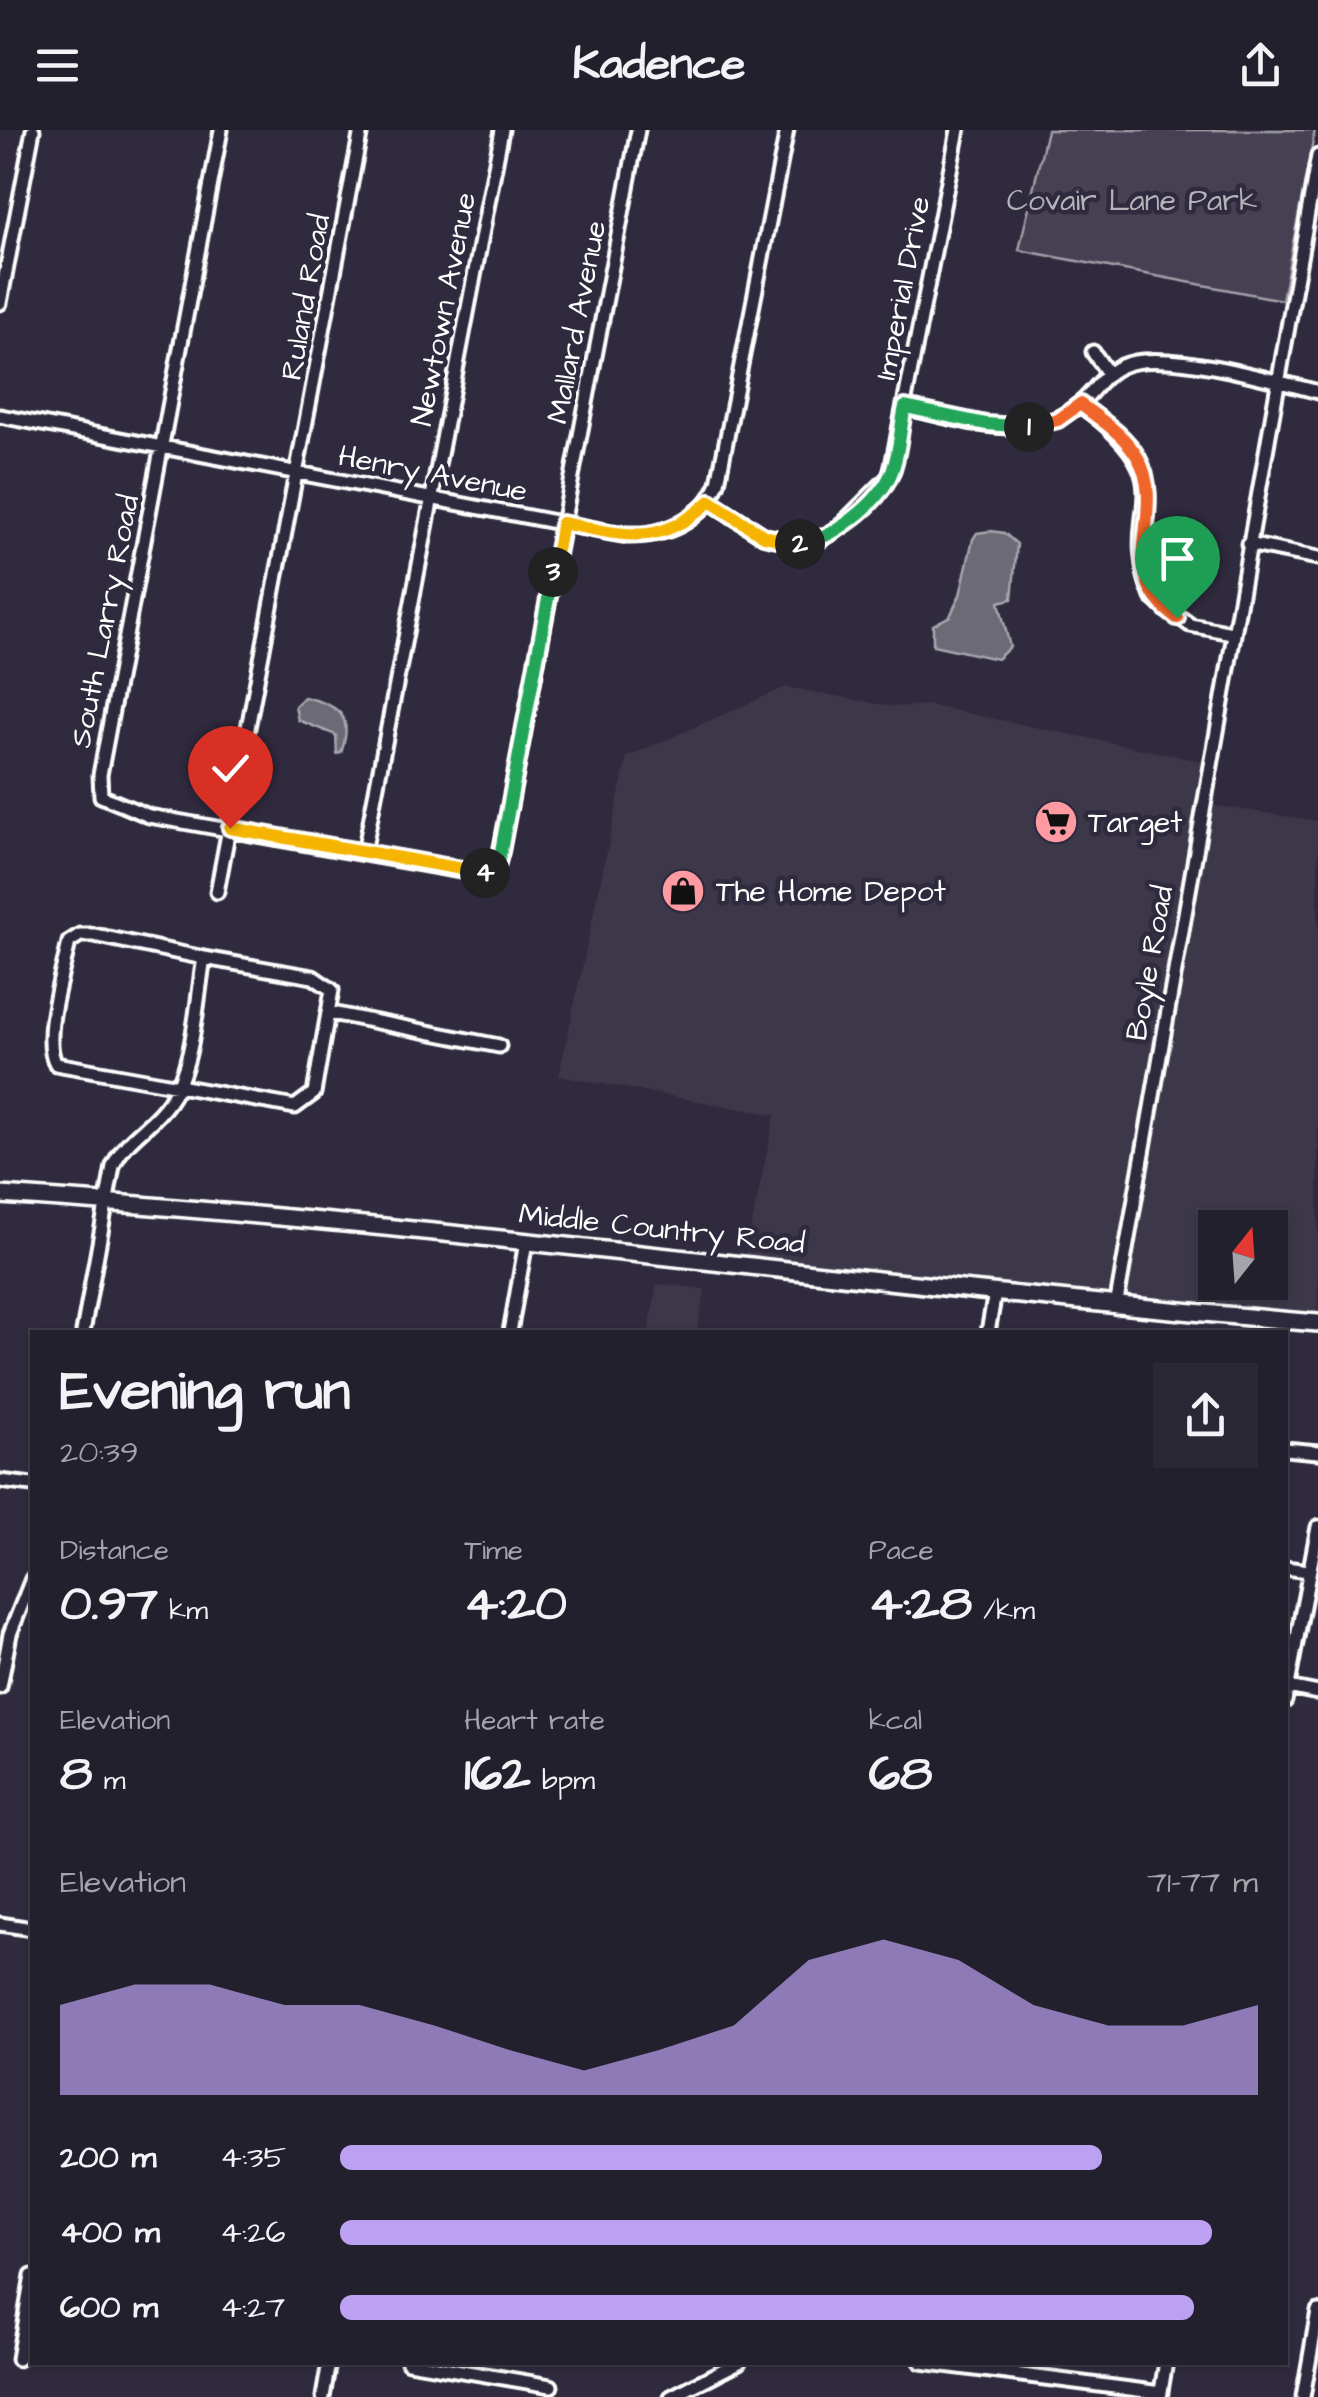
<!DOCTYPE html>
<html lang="en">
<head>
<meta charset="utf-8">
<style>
  :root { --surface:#23202e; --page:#2b2836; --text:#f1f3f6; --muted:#a3a3aa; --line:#403e4a; --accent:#bca0f2 }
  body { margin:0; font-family:"Architects Daughter",sans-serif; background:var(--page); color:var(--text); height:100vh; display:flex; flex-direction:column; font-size:38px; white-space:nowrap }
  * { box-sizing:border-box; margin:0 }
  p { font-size:32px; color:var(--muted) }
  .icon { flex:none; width:55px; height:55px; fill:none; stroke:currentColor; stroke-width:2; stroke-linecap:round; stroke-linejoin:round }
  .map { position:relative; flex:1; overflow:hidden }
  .panel { position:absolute; left:30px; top:1200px; width:1258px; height:1035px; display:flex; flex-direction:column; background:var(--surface); border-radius:0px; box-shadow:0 2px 8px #0004,0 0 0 2px var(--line) }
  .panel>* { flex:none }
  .needle { width:65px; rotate:17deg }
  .tools { position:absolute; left:1198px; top:1080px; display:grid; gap:20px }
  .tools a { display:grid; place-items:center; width:90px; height:90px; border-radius:0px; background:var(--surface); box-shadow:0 2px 8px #0004,0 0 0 2px var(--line); font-size:50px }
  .pin { position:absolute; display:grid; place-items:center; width:85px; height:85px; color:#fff; margin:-102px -42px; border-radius:50% 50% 50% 0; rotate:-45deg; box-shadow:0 0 10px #0007 }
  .pin .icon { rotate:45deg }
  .km { position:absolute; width:50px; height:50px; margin:-25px; border-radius:50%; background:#222; color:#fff; font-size:28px; line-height:50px; text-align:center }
  .round { display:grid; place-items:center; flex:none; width:105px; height:105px; border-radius:0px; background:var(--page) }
  .headline { display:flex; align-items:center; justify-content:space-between; height:170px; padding:0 30px }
  h1 { font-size:55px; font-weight:800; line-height:75px }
  .figures { display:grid; grid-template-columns:repeat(3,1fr); gap:15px; height:170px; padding:10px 30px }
  .figures div { display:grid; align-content:center }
  .figures b { font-size:50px; font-weight:800 }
  .figures small { font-size:28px; font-weight:400 }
  .figures p { font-size:28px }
  .chart { height:280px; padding:20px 30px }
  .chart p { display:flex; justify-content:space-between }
  .chart svg { width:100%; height:180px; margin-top:10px; fill:var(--accent); opacity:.7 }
  ul { padding:0 30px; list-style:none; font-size:32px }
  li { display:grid; grid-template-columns:160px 120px 1fr; align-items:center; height:75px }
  li i { height:25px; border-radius:12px; background:var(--accent) }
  header { display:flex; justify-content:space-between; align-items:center; height:130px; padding:0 30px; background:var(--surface); font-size:45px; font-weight:800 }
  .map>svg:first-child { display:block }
</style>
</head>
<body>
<header><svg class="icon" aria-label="menu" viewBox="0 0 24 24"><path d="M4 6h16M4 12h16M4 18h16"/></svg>Kadence<svg class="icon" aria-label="share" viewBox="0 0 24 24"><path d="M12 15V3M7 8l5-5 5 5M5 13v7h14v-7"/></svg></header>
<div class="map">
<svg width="1318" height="2267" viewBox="0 0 1318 2267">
  <rect width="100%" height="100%" fill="#2f2a3d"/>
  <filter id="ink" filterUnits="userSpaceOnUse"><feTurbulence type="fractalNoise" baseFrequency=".01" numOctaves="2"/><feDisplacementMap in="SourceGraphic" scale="20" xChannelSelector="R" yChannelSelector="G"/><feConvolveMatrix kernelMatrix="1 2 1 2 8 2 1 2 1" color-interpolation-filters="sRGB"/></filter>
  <g filter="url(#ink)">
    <path fill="#3c3749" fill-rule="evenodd" d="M786 557 895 577 927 575 1211 633 1204 674 1318 691V1193L743 1134 775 985 559 946 627 627ZM1215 1098H1270V1152H1215Z
      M657 1154 705 1159 697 1202H649Z"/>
    <path fill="#464152" stroke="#a2a0a8" stroke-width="2.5" d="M1047 0H1315L1282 170 1019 120Z"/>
    <path fill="#6d6a77" stroke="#a7a6ad" stroke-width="2.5" d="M991 401 1004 403 1017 414 1012 469 999 472 1010 517 997 529 933 515V495L950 486 960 465 973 409 977 403Z
      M304 567C340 575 354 586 341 623L337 624 336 605 298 590 295 576Z"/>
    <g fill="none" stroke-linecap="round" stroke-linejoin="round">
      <g stroke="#fff" stroke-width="19">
        <path id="minor" d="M221 0 100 645 101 666 149 686 471 743 497 736 501 721 638 0
          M0 173 33 0
          M1093 222 1107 242
          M1080 274C1194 359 1115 373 1152 467L1190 495 1232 503
          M905 277C959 289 1028 315 1076 277 1098 260 1103 238 1135 232 1179 224 1273 250 1318 262
          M0 286 628 406C669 406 701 392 718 353L787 0
          M710 371 764 406 802 414 819 411 836 400 890 346 958 0
          M1248 414 1318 428
          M364 723 502 0
          M217 762 361 0
          M331 883 499 916
          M1116 1177 1318 26
          M83 1202 113 1036C125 1008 152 997 169 972 195 935 196 873 204 828L313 847 332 860 314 963 295 977 56 934C41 909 63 842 69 812L80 805H94L204 828
          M510 1202 526 1112
          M988 1202 995 1163
          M1285 1319 1318 1322
          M0 1351 32 1355
          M1285 1438 1309 1441
          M0 1557 10 1504 32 1449
          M1288 1557 1318 1563
          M1285 1571 1318 1397
          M0 1794 32 1799
          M18 2229 32 2146
          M408 2232 551 2256
          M921 2232 1161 2263
          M323 2267 329 2232
          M671 2267 739 2232
          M1160 2267 1166 2232
          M1303 2267 1318 2181"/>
      </g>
      <g stroke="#fff" stroke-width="22">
        <path id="major" d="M0 1065C441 1093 878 1157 1318 1193"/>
      </g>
      <use href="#minor" stroke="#2f2a3d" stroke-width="11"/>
      <use href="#major" stroke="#2f2a3d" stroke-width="15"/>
    </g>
  </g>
  <g fill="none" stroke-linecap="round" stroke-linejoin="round" filter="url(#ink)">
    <g stroke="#fff" stroke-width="20">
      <path id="split-1" d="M1029 297 1058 290 1080 274C1101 290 1125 305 1138 328 1169 384 1111 443 1177 488"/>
    </g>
    <g stroke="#fff" stroke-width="20">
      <path id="split-2" d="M800 414C831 410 875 376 889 348 899 329 900 298 905 277L986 294 1029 297"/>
    </g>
    <g stroke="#fff" stroke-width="20">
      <path id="split-3" d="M553 442 562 393C626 405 659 419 710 371L764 406 800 414"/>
    </g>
    <g stroke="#fff" stroke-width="20">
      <path id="split-4" d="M485 743 497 736 501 721 553 442"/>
    </g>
    <g stroke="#fff" stroke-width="20">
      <path id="split-5" d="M230 698 485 743"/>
    </g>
    <use href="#split-1" stroke="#f0652b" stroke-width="12"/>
    <use href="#split-2" stroke="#22a559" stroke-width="12"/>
    <use href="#split-3" stroke="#f5b400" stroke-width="12"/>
    <use href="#split-4" stroke="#22a559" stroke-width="12"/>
    <use href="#split-5" stroke="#f5b400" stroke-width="12"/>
  </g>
  <defs>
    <g id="supermarket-disc" transform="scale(2.25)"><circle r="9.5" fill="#ff9aa2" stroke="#2f2a3d"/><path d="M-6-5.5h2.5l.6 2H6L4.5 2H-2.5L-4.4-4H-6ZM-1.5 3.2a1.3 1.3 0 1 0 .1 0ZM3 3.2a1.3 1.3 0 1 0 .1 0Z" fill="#111"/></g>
    <g id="shop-disc" transform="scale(2.25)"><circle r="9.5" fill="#ff9aa2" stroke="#2f2a3d"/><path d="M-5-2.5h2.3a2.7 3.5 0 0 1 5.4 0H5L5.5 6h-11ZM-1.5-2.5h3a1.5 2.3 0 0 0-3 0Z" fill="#111"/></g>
  </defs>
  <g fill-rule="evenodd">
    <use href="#supermarket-disc" x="1056" y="692"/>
    <use href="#shop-disc" x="683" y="761"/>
  </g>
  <g text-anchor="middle" stroke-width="9" stroke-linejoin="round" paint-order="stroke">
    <g font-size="30" fill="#b5b3ba" stroke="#2f2a3d">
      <text x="1132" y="80">Covair Lane Park</text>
    </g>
    <g font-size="30" fill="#fff" stroke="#2f2a3d">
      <text transform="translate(902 158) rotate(-79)" y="10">Imperial Drive</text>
      <text transform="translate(305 167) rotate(-80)" y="10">Ruland Road</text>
      <text transform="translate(443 179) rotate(-79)" y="10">Newtown Avenue</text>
      <text transform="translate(576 192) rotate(-79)" y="10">Mallard Avenue</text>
      <text transform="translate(433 343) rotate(11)" y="10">Henry Avenue</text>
      <text transform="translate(104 491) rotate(-79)" y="10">South Larry Road</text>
      <text transform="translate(1149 833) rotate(-80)" y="10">Boyle Road</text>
      <text transform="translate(662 1098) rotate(6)" y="10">Middle Country Road</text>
    </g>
    <g font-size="30" fill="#fff" stroke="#2f2a3d" text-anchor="start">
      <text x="1088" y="702">Target</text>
      <text x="716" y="771">The Home Depot</text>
    </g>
  </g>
</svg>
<div class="tools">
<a><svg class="needle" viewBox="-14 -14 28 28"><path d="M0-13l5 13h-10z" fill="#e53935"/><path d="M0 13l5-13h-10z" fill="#a3a3aa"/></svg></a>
</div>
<div class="pin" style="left:1177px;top:488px;background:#1e9e55"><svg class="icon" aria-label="arrive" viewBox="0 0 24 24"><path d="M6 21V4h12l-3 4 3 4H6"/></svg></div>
<div class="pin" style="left:230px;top:698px;background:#d93025"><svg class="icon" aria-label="check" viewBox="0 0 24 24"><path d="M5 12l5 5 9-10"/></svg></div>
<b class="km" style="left:1029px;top:297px">1</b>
<b class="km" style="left:800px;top:414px">2</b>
<b class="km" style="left:553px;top:442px">3</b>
<b class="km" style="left:485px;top:743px">4</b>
<section class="panel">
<div class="headline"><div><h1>Evening run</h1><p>20:39</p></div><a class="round"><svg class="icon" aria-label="share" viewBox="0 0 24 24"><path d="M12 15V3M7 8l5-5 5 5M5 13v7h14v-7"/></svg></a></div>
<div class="figures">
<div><p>Distance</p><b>0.97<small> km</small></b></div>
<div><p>Time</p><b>4:20</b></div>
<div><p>Pace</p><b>4:28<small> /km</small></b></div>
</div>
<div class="figures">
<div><p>Elevation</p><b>8<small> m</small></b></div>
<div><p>Heart rate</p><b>162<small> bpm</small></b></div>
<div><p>kcal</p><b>68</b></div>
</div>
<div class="chart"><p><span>Elevation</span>71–77 m</p>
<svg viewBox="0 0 160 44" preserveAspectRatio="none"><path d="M0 44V22L10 17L20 17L30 22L40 22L50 27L60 33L70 38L80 33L90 27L100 11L110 6L120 11L130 22L140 27L150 27L160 22V44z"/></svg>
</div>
<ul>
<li><b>200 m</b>4:35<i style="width:83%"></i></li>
<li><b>400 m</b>4:26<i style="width:95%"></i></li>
<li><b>600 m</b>4:27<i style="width:93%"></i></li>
</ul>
</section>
</div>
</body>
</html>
